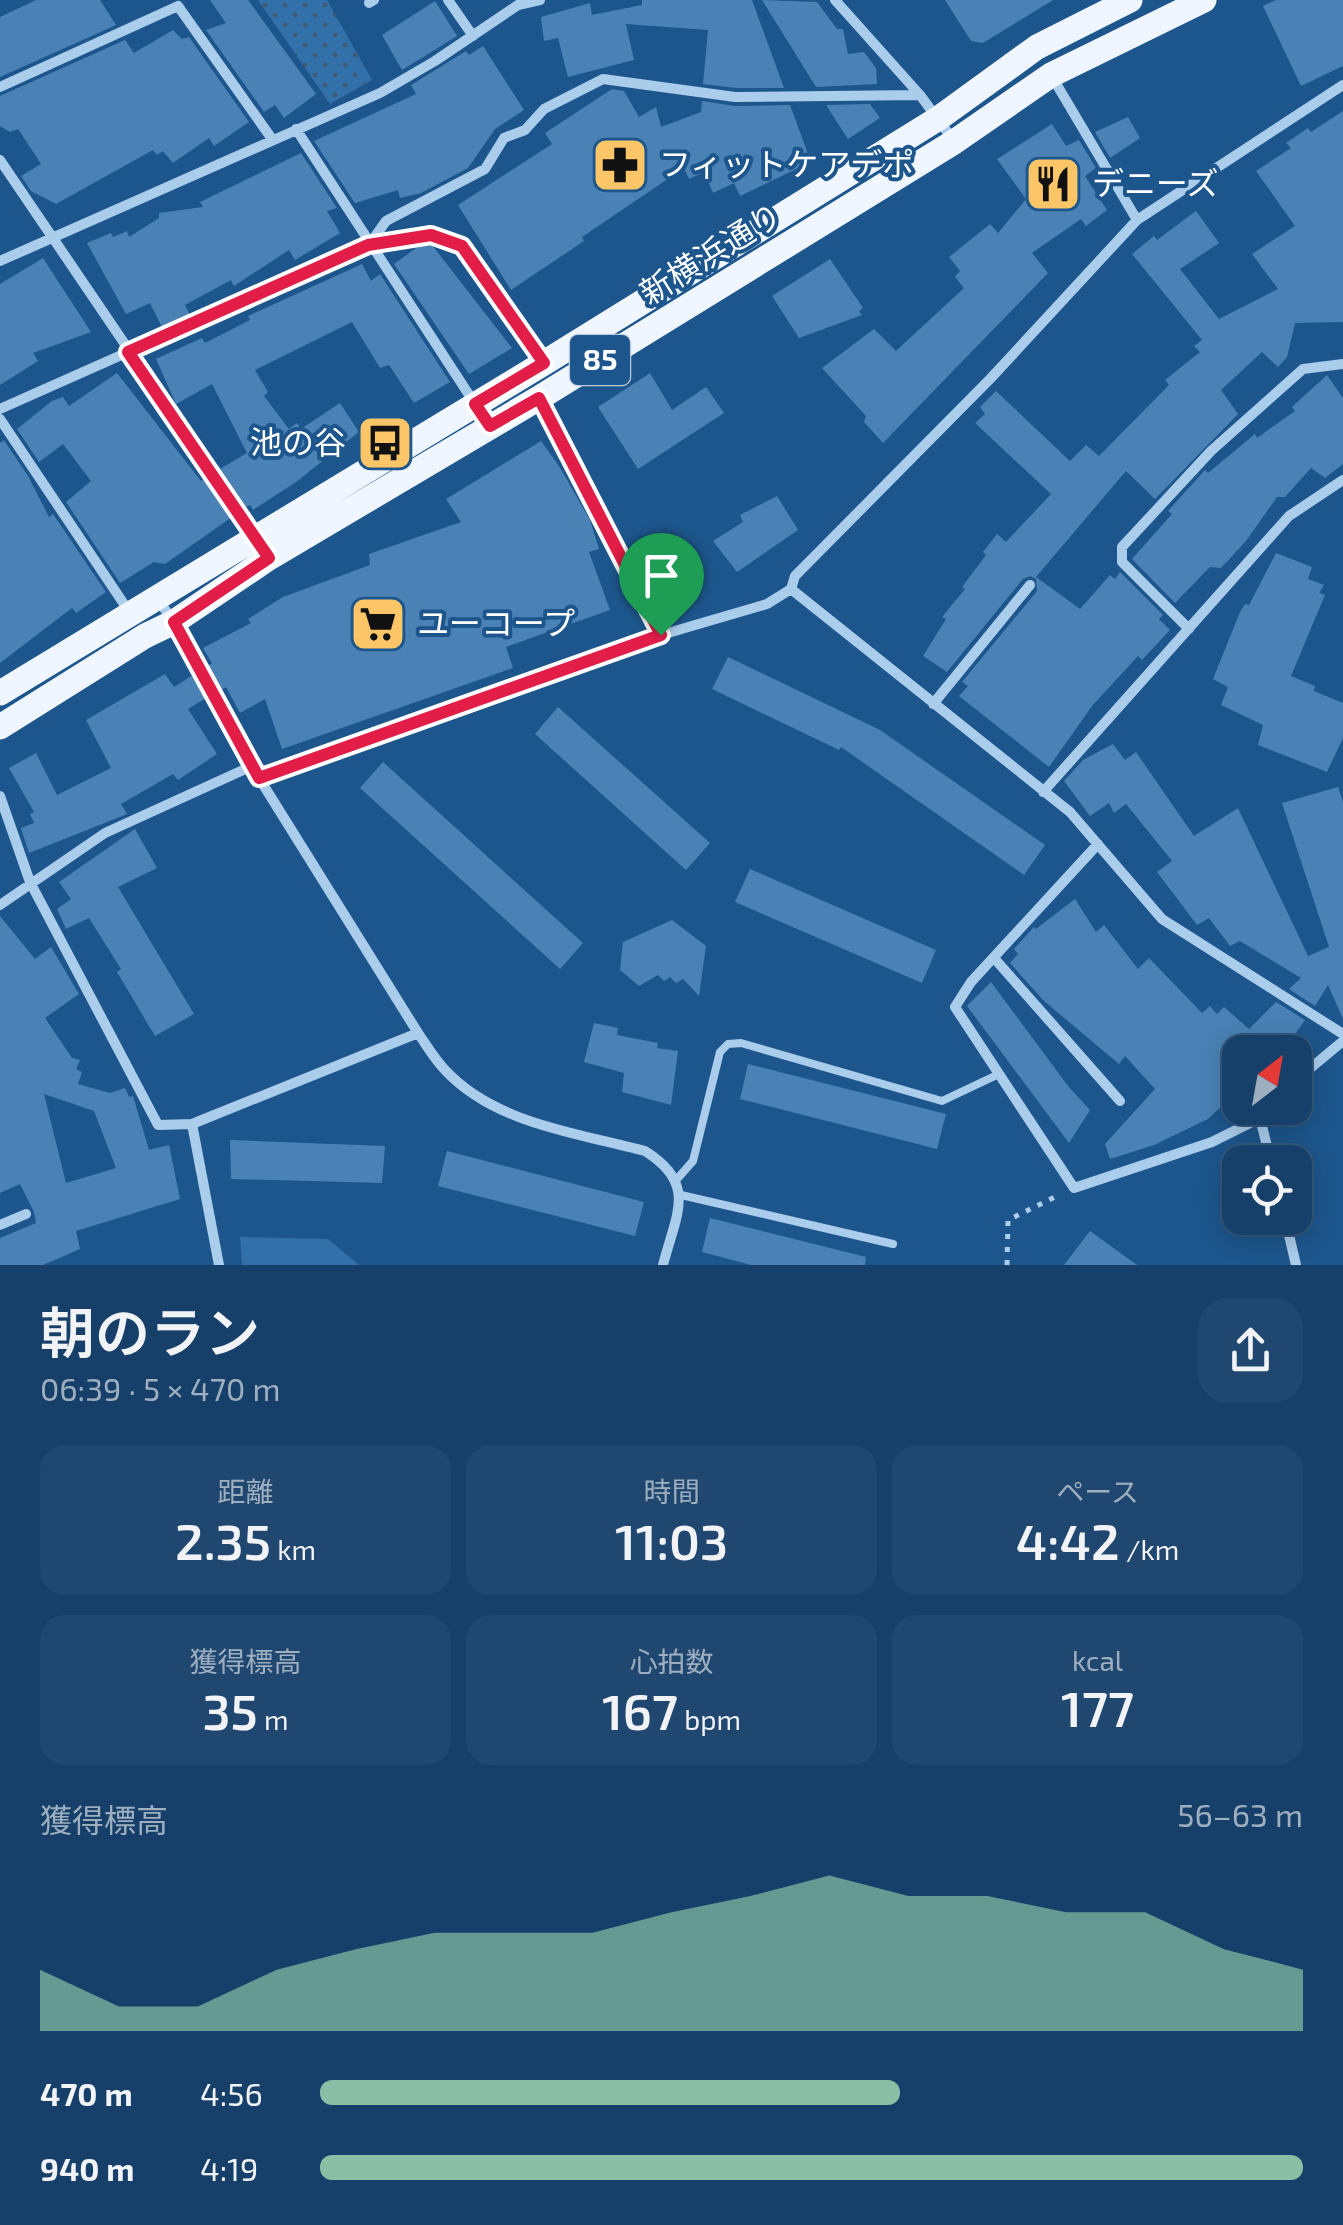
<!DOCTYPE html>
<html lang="ja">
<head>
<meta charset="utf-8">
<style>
  :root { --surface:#164069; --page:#1f476f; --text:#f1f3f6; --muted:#9eafc0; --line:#35597d; --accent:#8abfa5 }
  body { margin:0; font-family:"Exo 2","Noto Sans JP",sans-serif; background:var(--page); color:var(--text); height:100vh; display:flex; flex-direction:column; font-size:38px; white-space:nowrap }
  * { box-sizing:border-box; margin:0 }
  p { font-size:32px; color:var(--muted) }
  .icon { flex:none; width:55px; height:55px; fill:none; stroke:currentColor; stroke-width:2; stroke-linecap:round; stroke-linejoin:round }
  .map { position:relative; height:1265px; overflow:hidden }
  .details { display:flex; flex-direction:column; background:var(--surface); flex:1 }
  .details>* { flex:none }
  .needle { width:65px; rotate:31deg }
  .fabs { position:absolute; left:1222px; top:1035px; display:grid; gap:20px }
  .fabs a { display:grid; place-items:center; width:90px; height:90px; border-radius:20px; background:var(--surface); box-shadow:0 5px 25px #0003,0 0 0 2px var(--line); font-size:50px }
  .pin { position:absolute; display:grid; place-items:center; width:85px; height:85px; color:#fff; margin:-102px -42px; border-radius:50% 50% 50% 0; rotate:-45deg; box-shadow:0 0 10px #0007 }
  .pin .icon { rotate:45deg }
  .round { display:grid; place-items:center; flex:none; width:105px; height:105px; border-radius:30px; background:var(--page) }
  .summary { display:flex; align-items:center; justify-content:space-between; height:170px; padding:0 40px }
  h1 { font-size:55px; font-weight:600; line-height:75px }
  .figures { display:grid; grid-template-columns:repeat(3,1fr); gap:15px; height:170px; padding:10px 40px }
  .figures div { display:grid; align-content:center; border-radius:25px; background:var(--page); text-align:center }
  .figures b { font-size:50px; font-weight:600 }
  .figures small { font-size:28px; font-weight:400 }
  .figures p { font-size:28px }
  .chart { height:280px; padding:20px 40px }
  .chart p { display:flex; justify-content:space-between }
  .chart svg { width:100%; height:180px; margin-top:10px; fill:var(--accent); opacity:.7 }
  ul { padding:0 40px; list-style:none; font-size:32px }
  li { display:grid; grid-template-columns:160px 120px 1fr; align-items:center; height:75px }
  li i { height:25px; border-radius:12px; background:var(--accent) }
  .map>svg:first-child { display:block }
</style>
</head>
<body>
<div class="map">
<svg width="1343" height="1265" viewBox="0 0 1343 1265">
  <defs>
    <pattern id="grass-dots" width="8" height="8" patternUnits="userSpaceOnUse" patternTransform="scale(2.5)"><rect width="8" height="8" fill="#3170a9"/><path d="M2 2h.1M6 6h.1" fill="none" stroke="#415a71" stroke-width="1.8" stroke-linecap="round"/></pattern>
  </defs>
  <rect width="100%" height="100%" fill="#1d568c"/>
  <path fill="url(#grass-dots)" d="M258 0H327L372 80 330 104Z"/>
  <path fill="#3170a9" d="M240 1237 328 1239 359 1265H242Z"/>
  <path fill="#4a82b5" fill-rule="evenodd" d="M36 0H100L116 25 0 77V17Z
    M210 0H248L316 94 284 118 275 105 264 112 206 30 226 23Z
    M642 0H752L784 88H736L703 84 708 30 626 24 634 60 568 77 558 38 544 41 541 17 590 3 592 15 642 5Z
    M762 0 817 2 837 29H843L848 54 864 52 876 68 877 84 816 87Z
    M945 0H1053L983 43 971 41Z
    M1276 0H1343V66L1301 86 1263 6Z
    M435 1 457 36 402 70 382 35Z
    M173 30 182 39 189 37 249 122 214 146 209 138 173 163 163 151 157 155 153 150 56 204 31 191 21 176 41 164 18 129 10 132 0 126V96L125 40 134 53Z
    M483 46 524 110 495 129 468 168 421 193 400 198 398 190 355 203 314 141 416 94 411 85 466 51 469 55Z
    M612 89 624 91 639 117 656 107 661 127 701 112 702 101 735 106 790 105 811 162 740 196 734 183 713 193 704 172 689 179 684 168 582 237 584 241 511 290 458 205 552 144 545 133Z
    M870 104 880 118 848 139 826 105Z
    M1343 111V322L1295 323 1287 357 1278 367 1262 352 1221 390 1238 414 1155 499 1126 471 1036 577 1080 609 1110 575 1115 579 1120 572 1163 615 1159 619 1170 630 1142 660 1138 656 1092 706 1049 767 959 696 968 686 962 682 1037 591 1036 579 1030 576 1023 579 947 672 923 656 946 619 942 617 965 589 962 587 986 555 983 552 997 534 1006 542 1051 494 975 423 985 414 980 407 996 391 1070 461 1086 445 1099 456 1169 385 1165 380 1200 352 1194 346 1202 340 1132 254 1154 236 1157 240 1196 211 1219 243 1180 269 1219 319 1278 289 1252 254 1295 226 1256 171 1291 148 1286 143 1308 128 1311 132Z
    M1128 117 1140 138 1110 158 1095 132Z
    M1052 124 1066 146 1079 140 1096 168 1085 176 1107 210 1086 226 1081 219 1032 253 1048 273 883 443 864 422 866 416 822 368 874 329 896 351 964 288 955 277 960 271 949 257 990 224 998 233 1026 199 997 159Z
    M301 153 337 208 327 211 340 233 295 260 289 250 234 286 231 280 185 305 190 315 162 327 150 303 126 314 87 243 111 233 113 237 127 231 129 237 159 218V213L203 207 200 202Z
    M432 245 512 348 469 374 394 264 419 246Z
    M43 258 91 332 33 353 38 361 0 385V284Z
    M830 259 863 308 859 311 862 315 799 338 772 296Z
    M362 264 371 281 380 274 450 382 414 403 389 365 380 368 352 322 255 370 268 392 264 396 289 429 297 423 301 429 340 403 359 432 296 482 253 510 250 505 246 507 220 469 247 453 212 384 176 404 156 359 202 338 205 343 250 320 248 316Z
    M117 373 201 481 205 478 232 517 165 564 154 562 120 583 66 502 91 481 63 444 39 462 17 429 52 401 63 397 69 406Z
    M650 373 672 410 706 387 724 413 638 469 598 407Z
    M1327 375 1343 398V464L1325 478 1311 468 1285 497H1277L1246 541 1221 568 1210 567 1175 603 1132 559 1172 514 1168 511 1205 470 1208 473 1255 434 1257 438 1295 411 1292 407Z
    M4 440 28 476 49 517 53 514 106 592 76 613 72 608 0 663V443Z
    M541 441 559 466 590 520 599 549 589 552 610 610 506 647 513 668 282 749 265 699 240 713 226 687 221 690 208 666 212 663 203 648 251 623 248 619 283 597 370 565 369 554 461 522 446 499Z
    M777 496 798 530 737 572 713 541 743 522 740 515Z
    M1276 553 1312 567 1308 579 1324 585 1319 593 1325 595 1291 676 1315 686 1314 691 1343 703V738L1327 772 1258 745 1263 725 1221 705 1228 687 1213 679 1240 612 1245 604 1249 605Z
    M728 657 880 730 1045 845 1024 875 841 747 839 750 712 689Z
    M165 674 174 687 193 675 206 698 188 709 217 754 178 780 173 774 121 804 127 814 29 853 21 828 34 823 30 814 34 812 9 768 36 753 57 795 111 768 86 720Z
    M558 707 710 843 686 870 535 734Z
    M1113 744 1125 760 1136 752 1194 836 1238 808 1308 956 1329 947 1282 803 1338 787 1343 802V1019L1328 985 1315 1006 1289 989 1301 978 1240 941 1230 946 1209 918 1197 925 1157 872 1172 861 1126 804 1114 813 1109 803 1090 816 1064 781 1083 760Z
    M383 762 583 943 560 969 360 788Z
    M135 829 157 868 118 887 194 1014 155 1036 117 972 121 969 89 918 66 929 57 909 71 899 59 882Z
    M750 869 936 950 922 983 735 902Z
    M1075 899 1096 932 1104 925 1138 969 1149 958 1202 1013 1210 1006 1217 1014 1224 1007 1249 1029 1276 1002 1305 1020 1282 1052H1240V1089L1208 1119 1154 1145 1110 1159 1105 1144 1155 1089 1125 1056 1119 1064 1044 1001 1010 963 1018 954 1014 949 1034 927 1036 929Z
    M0 916 35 959 51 947 79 994 45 1018 72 1058 80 1060 76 1069 82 1072 78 1084 110 1093 125 1088 129 1097 133 1096 149 1150 169 1145 180 1199 76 1231 80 1249 43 1265H0V1238L36 1223 34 1212 20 1184 0 1193ZM44 1094 94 1111 116 1168 66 1183Z
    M672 920 706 946 699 996 683 979 676 983 670 977 664 981 658 975 639 986 620 970 623 942Z
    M991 982 1068 1086 1090 1110 1069 1143 967 1006Z
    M594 1023 618 1028 617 1035 658 1043 657 1048 678 1051 671 1105 622 1092 624 1073 584 1062Z
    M748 1064 946 1114 937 1149 740 1099Z
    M230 1140 385 1146 382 1183 231 1179Z
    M447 1151 644 1202 635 1236 438 1186Z
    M710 1218 866 1257 865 1265H751L702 1252Z
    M1090 1231 1137 1265H1064Z"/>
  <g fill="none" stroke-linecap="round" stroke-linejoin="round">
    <path stroke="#aacdec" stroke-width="5" stroke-dasharray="5 8" stroke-linecap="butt" d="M1007 1265 1008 1220 1059 1195"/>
    <path stroke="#aacdec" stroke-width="8" d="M677 1179 693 1161 720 1052 728 1044 741 1043 942 1101 999 1074
      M681 1195 893 1244"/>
    <path stroke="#aacdec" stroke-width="10" d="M448 0 473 36
      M835 0 920 95 954 141
      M369 3 374 0
      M1051 75 1137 220
      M0 87 178 6 272 139
      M296 129 475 404
      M0 160 255 536
      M369 245 386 221 485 169 504 138 525 130 544 109 603 79 735 97 920 95
      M0 261 380 93 435 61 518 5 540 0
      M540 400 661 635
      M0 409 369 245 431 235 462 246 543 362
      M0 419 130 613
      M791 589 1070 812 1162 919 1343 1034
      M156 597 174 622 259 778 418 1033C427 1046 435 1060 446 1071 496 1124 578 1133 645 1151 698 1184 676 1214 663 1265
      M1189 629 1122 562V547L1211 451 1303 369 1343 364
      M933 704 1030 585
      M259 778 661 635 767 604 791 589 795 576 991 378 1137 220 1343 85
      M1043 792 1289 516 1343 480
      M0 796 30 882 158 1125 192 1124 418 1033
      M1098 844 971 982 955 1007 1074 1188 1212 1142 1260 1118
      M0 905 105 833 252 766
      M994 958 1120 1101
      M1295 1081 1343 1041
      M1265 1108 1260 1118 1271 1162
      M192 1124 219 1265
      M1285 1218 1296 1265
      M0 1225 26 1214"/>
    <path stroke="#eff6ff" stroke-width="25" d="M0 693 544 363 939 118 1037 47 1130 0
      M0 727 145 636 174 622 269 558 539 398 954 142 1051 75 1204 0"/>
  </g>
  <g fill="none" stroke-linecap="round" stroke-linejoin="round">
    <g stroke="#fff" stroke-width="20">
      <path id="route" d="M431 235 462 246 544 363 475 404 490 426 539 398 661 635 259 778 174 622 269 558 128 352 368 245Z"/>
    </g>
    <use href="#route" stroke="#e11d48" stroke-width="12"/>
  </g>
  <defs>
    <g id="pharmacy-square" transform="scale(2.875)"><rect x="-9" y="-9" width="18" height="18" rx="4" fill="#fcc668" stroke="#1d568c"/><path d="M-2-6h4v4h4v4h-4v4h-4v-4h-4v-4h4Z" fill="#111"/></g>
    <g id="restaurant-square" transform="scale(2.875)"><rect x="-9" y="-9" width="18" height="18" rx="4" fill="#fcc668" stroke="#1d568c"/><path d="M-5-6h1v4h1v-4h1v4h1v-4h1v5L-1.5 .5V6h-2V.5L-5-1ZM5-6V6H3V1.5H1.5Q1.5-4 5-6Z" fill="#111"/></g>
    <g id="bus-square" transform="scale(2.875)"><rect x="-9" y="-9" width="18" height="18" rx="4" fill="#fcc668" stroke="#1d568c"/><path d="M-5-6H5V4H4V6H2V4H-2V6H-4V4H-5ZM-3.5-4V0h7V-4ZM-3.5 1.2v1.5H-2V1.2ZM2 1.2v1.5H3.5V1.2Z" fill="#111"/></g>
    <g id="supermarket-square" transform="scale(2.875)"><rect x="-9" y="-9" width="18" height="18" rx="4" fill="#fcc668" stroke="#1d568c"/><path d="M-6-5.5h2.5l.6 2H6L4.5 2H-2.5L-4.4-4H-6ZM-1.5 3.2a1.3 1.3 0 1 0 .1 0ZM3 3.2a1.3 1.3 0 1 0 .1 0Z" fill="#111"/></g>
  </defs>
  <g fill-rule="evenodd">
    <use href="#pharmacy-square" x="620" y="165"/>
    <use href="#restaurant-square" x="1053" y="184"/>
    <use href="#bus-square" x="385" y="443"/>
    <use href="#supermarket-square" x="378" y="624"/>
  </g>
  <g text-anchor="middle" stroke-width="8" stroke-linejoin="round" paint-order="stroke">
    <rect fill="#1d568c" stroke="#bbccdc" stroke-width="2.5" x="570" y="335" width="60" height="50" rx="8"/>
    <g font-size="30" font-weight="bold" fill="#fff">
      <text x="600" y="370">85</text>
    </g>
    <g font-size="32" fill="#fff" stroke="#1d568c" text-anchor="start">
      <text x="659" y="176">フィットケアデポ</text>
      <text x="1092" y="195">デニーズ</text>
      <text x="346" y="454" text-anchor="end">池の谷</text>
      <text x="417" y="635">ユーコープ</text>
    </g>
    <g font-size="32" fill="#fff" stroke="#1d568c">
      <text transform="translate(711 254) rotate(-32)" y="11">新横浜通り</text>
    </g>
  </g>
</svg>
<div class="fabs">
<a><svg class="needle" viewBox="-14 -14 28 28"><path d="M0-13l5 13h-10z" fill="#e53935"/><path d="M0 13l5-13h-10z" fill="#9eafc0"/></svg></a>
<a><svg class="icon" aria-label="locate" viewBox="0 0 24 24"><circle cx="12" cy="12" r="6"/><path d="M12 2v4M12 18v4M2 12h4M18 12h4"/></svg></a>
</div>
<div class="pin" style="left:661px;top:635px;background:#1e9e55"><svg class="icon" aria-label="arrive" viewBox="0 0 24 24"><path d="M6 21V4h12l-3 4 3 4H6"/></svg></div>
</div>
<section class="details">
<div class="summary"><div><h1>朝のラン</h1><p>06:39 · 5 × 470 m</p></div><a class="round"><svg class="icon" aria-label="share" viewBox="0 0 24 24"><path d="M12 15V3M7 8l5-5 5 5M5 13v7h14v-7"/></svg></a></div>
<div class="figures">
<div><p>距離</p><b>2.35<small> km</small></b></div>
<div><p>時間</p><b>11:03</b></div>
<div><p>ペース</p><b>4:42<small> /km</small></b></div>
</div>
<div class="figures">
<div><p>獲得標高</p><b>35<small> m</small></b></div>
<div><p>心拍数</p><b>167<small> bpm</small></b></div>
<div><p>kcal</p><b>177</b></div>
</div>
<div class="chart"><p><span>獲得標高</span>56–63 m</p>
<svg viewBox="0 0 160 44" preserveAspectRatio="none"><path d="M0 44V29L10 38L20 38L30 29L40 24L50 20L60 20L70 20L80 15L90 11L100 6L110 11L120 11L130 15L140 15L150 24L160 29V44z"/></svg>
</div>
<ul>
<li><b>470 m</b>4:56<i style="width:59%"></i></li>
<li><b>940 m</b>4:19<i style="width:100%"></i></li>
</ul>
</section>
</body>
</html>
